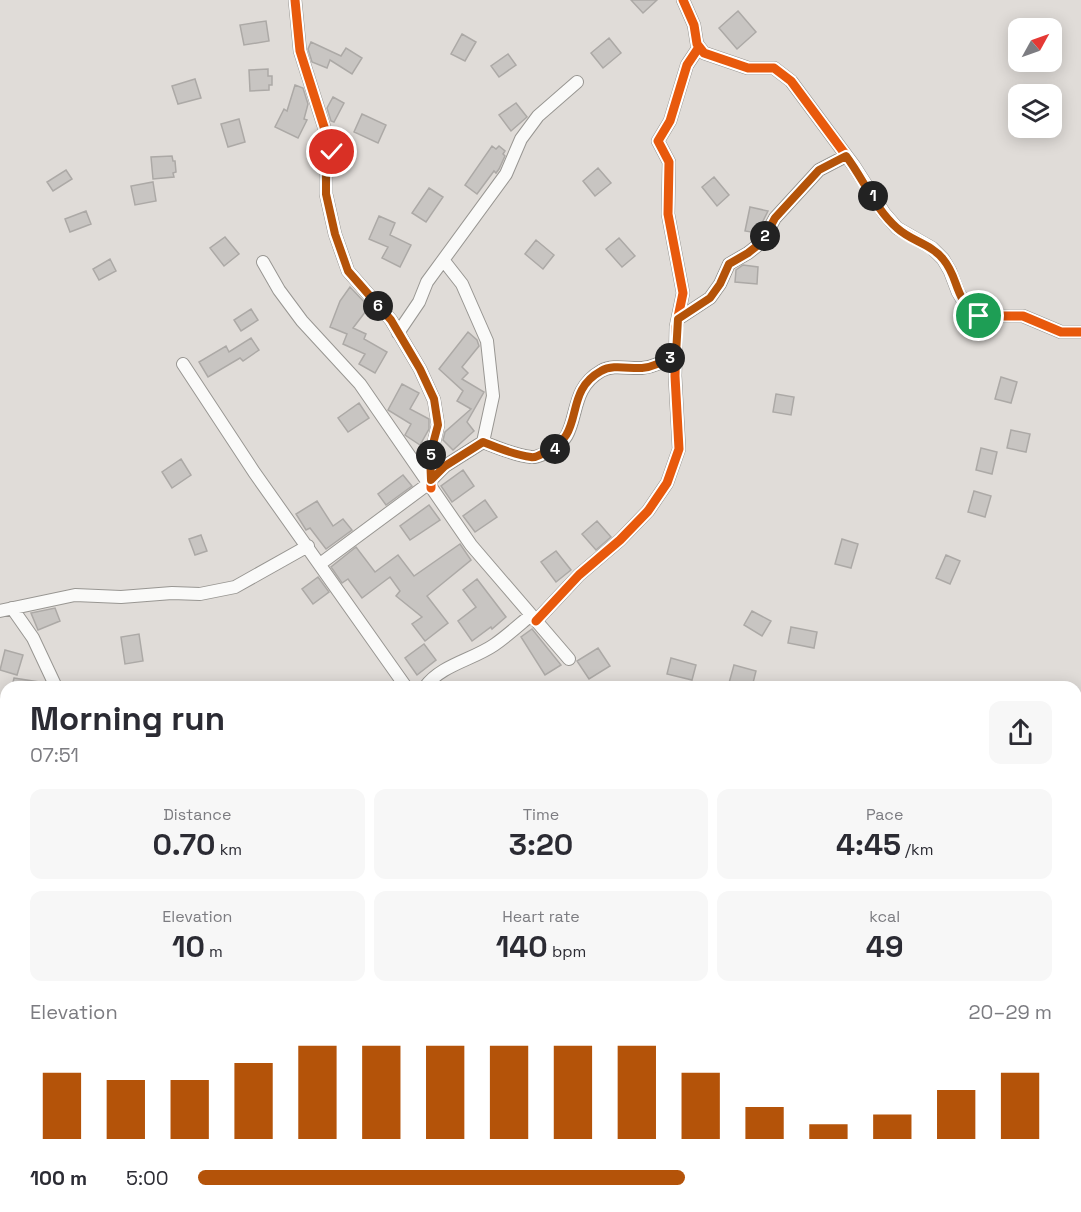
<!DOCTYPE html>
<html lang="en">
<head>
<meta charset="utf-8">
<style>
  :root { --surface:#fff; --page:#f7f7f7; --text:#2b2b33; --muted:#7c7c81; --accent:#b45309 }
  body { margin:0; font-family:"Space Grotesk",sans-serif; background:var(--page); color:var(--text); height:100vh; display:flex; flex-direction:column; font-size:22px; white-space:nowrap }
  * { box-sizing:border-box; margin:0 }
  p { font-size:20px; color:var(--muted) }
  .icon { flex:none; width:33px; height:33px; fill:none; stroke:currentColor; stroke-width:2; stroke-linecap:round; stroke-linejoin:round }
  .map { position:relative; flex:1; overflow:hidden }
  .side { position:absolute; left:0px; top:681px; width:1082px; height:531px; display:flex; flex-direction:column; background:var(--surface); border-radius:18px 18px 0 0; box-shadow:0 3px 15px #0003 }
  .side>* { flex:none }
  .needle { width:39px; rotate:50deg }
  .fabs { position:absolute; left:1008px; top:18px; display:grid; gap:12px }
  .fabs a { display:grid; place-items:center; width:54px; height:54px; border-radius:12px; background:var(--surface); box-shadow:0 3px 15px #0003; font-size:30px }
  .pin { position:absolute; display:grid; place-items:center; width:51px; height:51px; color:#fff; margin:-26px; border:3px solid #fff; border-radius:50%; box-shadow:0 2px 6px #0007 }
  .km { position:absolute; width:30px; height:30px; margin:-15px; border-radius:50%; background:#222; color:#fff; font-size:16px; line-height:30px; text-align:center }
  .round { display:grid; place-items:center; flex:none; width:63px; height:63px; border-radius:12px; background:var(--page) }
  .summary { display:flex; align-items:center; justify-content:space-between; height:102px; padding:0 30px }
  h1 { font-size:33px; font-weight:700; line-height:45px }
  .stats { display:grid; grid-template-columns:repeat(3,1fr); gap:9px; height:102px; padding:6px 30px }
  .stats div { display:grid; align-content:center; border-radius:12px; background:var(--page); text-align:center }
  .stats b { font-size:30px; font-weight:700 }
  .stats small { font-size:16px; font-weight:400 }
  .stats p { font-size:16px }
  .chart { height:168px; padding:12px 30px }
  .chart p { display:flex; justify-content:space-between }
  .chart svg { width:100%; height:108px; margin-top:6px; stroke:var(--accent); stroke-width:6 }
  ul { padding:0 30px; list-style:none; font-size:20px }
  li { display:grid; grid-template-columns:96px 72px 1fr; align-items:center; height:45px }
  li i { height:15px; border-radius:8px; background:var(--accent) }
  .map>svg:first-child { display:block }
</style>
</head>
<body>
<div class="map">
<svg width="1081" height="1212" viewBox="0 0 1081 1212">
  <rect width="100%" height="100%" fill="#e0dcd8"/>
  <path fill="#c8c5c2" stroke="#aca9a6" stroke-width="1.5" d="M631 0H657L643 13Z
    M738 11 756 32 737 49 719 28Z
    M266 21 269 41 244 45 240 25Z
    M462 34 476 42 465 61 451 54Z
    M609 38 621 53 603 68 591 53Z
    M311 42 341 56 346 48 362 58 352 74 330 60 327 68 312 62 308 49Z
    M508 54 516 65 499 77 491 66Z
    M268 69V76H272V85H269V90L250 91 249 70Z
    M195 79 201 98 178 104 172 86Z
    M295 85 303 88 308 104 304 119 307 120 298 138 275 127 284 109 287 111Z
    M333 97 344 103 334 122 331 121 327 108Z
    M516 103 527 117 511 131 499 115Z
    M362 114 386 125 378 143 354 132Z
    M239 119 245 142 228 147 221 124Z
    M492 146 496 149 499 146 505 151 503 154 505 156 499 169 496 173 494 171 477 194 465 185Z
    M172 156 173 161H175L176 172 173 173 174 177 153 179 151 157Z
    M598 168 611 183 595 196 583 181Z
    M66 170 72 179 53 191 47 182Z
    M714 177 729 195 717 206 702 187Z
    M153 182 156 201 135 205 131 186Z
    M429 188 443 197 426 222 412 213Z
    M750 207 768 211 757 233 745 231Z
    M86 211 91 224 70 232 65 219Z
    M379 216 395 223 390 235 411 245 400 267 382 258 388 247 369 239Z
    M225 237 239 254 224 266 210 248Z
    M619 238 635 256 622 267 606 249Z
    M536 240 554 255 543 269 525 254Z
    M110 259 116 271 99 280 93 269Z
    M743 265 758 267 757 284 735 282 736 270Z
    M350 287 369 307 353 328 366 334 364 339 387 352 375 373 359 364 365 354 343 344 347 334 330 327 340 301Z
    M251 309 258 320 241 331 234 320Z
    M468 332 477 340 479 346 462 367 468 373 462 379 484 392 467 422 474 431 453 450 443 440 445 432 471 409 457 401 463 391 439 369Z
    M251 338 259 350 243 361 240 358 208 377 199 362 226 346 229 352Z
    M1001 377 1017 382 1011 403 995 399Z
    M402 384 419 393 410 409 429 419V429L420 445 405 435 411 424 388 410Z
    M776 394 794 397 791 415 773 412Z
    M359 403 369 418 348 432 338 418Z
    M1011 430 1030 434 1026 452 1007 448Z
    M981 448 997 452 992 474 976 470Z
    M181 459 191 475 172 488 162 472Z
    M463 470 474 486 452 502 441 486Z
    M403 475 412 486 386 505 378 494Z
    M974 491 991 496 985 517 968 512Z
    M485 500 497 517 475 532 463 516Z
    M317 501 333 526 343 519 352 530 326 549 310 528 306 530 296 514Z
    M429 505 440 520 410 540 400 526Z
    M597 521 611 537 596 550 582 534Z
    M201 535 207 551 195 555 189 539Z
    M842 539 858 544 851 568 835 564Z
    M460 544 471 560 427 596 448 623 425 641 412 624 422 617 396 596 400 591 390 577 362 598 348 579 342 583 331 567 356 547 375 572 398 555 414 576Z
    M556 551 571 570 556 582 541 562Z
    M946 555 960 561 950 584 936 578Z
    M318 577 329 592 313 604 302 589Z
    M477 579 506 617 492 629 491 627 472 641 458 621 476 607 463 590Z
    M55 608 60 621 38 630 31 613Z
    M752 611 771 621 762 636 744 625Z
    M791 627 817 632 814 648 788 643Z
    M532 629 561 665 545 675 521 637Z
    M139 634 143 661 125 664 121 637Z
    M424 644 436 660 417 675 405 658Z
    M598 648 610 666 589 679 577 661Z
    M5 650 23 655 17 675 0 670Z
    M671 658 696 665 692 680 667 674Z
    M734 665 756 671 752 687 729 683Z
    M14 678 39 682V687H12Z"/>
  <g fill="none" stroke-linecap="round" stroke-linejoin="round">
    <g stroke="#989692" stroke-width="14">
      <path id="minor" d="M295 0 300 51 332 152 326 171V194L335 234 348 271 391 320 420 369 434 400 438 425 431 455V488
        M683 0 694 25 697 44 704 53 748 68H774L791 81 854 166 884 213 897 228 932 248 943 259 950 271 958 292 968 309 979 316H1023L1061 332H1081
        M444 261 462 284 487 341 493 396 483 442
        M263 262 279 290 302 321 360 384 471 545 569 659
        M678 319 710 298 720 284 729 264 748 253 762 242 775 218 819 170 846 156
        M398 333 419 302 427 282 506 174 521 139 538 116 577 82
        M183 364 254 472 406 687
        M431 480 445 466 483 442C498 448 514 455 531 457 537 458 543 454 548 452 585 436 563 393 601 371 613 364 629 369 642 368 655 367 665 360 676 354
        M320 564 428 484
        M12 608 33 638 56 687
        M0 611 75 595 121 597 172 593 200 594 235 587 308 546
        M536 621 579 575 620 540 648 511 667 483 679 449 675 376 676 327 683 293 668 214 669 162 658 141 670 121 687 65 699 47
        M425 687C441 665 472 660 494 645 507 636 519 625 531 615
        M4 751 6 762
        M0 855H6
        M0 922H6
        M0 1150 6 1149
        M478 1206 479 1212"/>
    </g>
    <use href="#minor" stroke="#fafaf9" stroke-width="12"/>
    <g stroke="#fff" stroke-width="13">
      <path id="cycleway" d="M295 0 300 51 332 152 326 171V194L335 234 348 271 391 320 420 369 434 400 438 425 431 455V488
        M683 0 694 25 697 44 704 53 748 68H774L791 81 854 166 884 213 897 228 932 248 943 259 950 271 958 292 968 309 979 316H1023L1061 332H1081
        M536 621 579 575 620 540 648 511 667 483 679 449 675 376 676 327 683 293 668 214 669 162 658 141 670 121 687 65 699 47"/>
    </g>
    <use href="#cycleway" stroke="#e8590c" stroke-width="9"/>
  </g>
  <g fill="none" stroke-linecap="round" stroke-linejoin="round">
    <g stroke="#fff" stroke-width="12">
      <path id="route" d="M332 152 326 171V194L335 234 348 271 391 320 420 369 434 399 438 425 430 455 431 480 445 466 483 442C498 448 514 455 531 457 536 458 539 455 544 453 588 435 561 393 601 371 613 364 629 369 642 368 655 367 665 360 676 354L678 319 710 298 720 284 729 264 748 253 762 242 775 218 819 170 846 156C863 178 875 209 897 228 911 241 931 244 943 259 960 279 953 299 979 316"/>
    </g>
    <use href="#route" stroke="#b45309" stroke-width="8"/>
  </g>
</svg>
<div class="fabs">
<a><svg class="needle" viewBox="-14 -14 28 28"><path d="M0-13l5 13h-10z" fill="#e53935"/><path d="M0 13l5-13h-10z" fill="#7c7c81"/></svg></a>
<a><svg class="icon" aria-label="layers" viewBox="0 0 24 24"><path d="M12 4l9 5-9 5-9-5zM3 14l9 5 9-5"/></svg></a>
</div>
<div class="pin" style="left:979px;top:316px;background:#1e9e55"><svg class="icon" aria-label="arrive" viewBox="0 0 24 24"><path d="M6 21V4h12l-3 4 3 4H6"/></svg></div>
<div class="pin" style="left:332px;top:152px;background:#d93025"><svg class="icon" aria-label="check" viewBox="0 0 24 24"><path d="M5 12l5 5 9-10"/></svg></div>
<b class="km" style="left:873px;top:196px">1</b>
<b class="km" style="left:765px;top:236px">2</b>
<b class="km" style="left:670px;top:358px">3</b>
<b class="km" style="left:555px;top:449px">4</b>
<b class="km" style="left:431px;top:455px">5</b>
<b class="km" style="left:378px;top:306px">6</b>
<section class="side">
<div class="summary"><div><h1>Morning run</h1><p>07:51</p></div><a class="round"><svg class="icon" aria-label="share" viewBox="0 0 24 24"><path d="M12 15V3M7 8l5-5 5 5M5 13v7h14v-7"/></svg></a></div>
<div class="stats">
<div><p>Distance</p><b>0.70<small> km</small></b></div>
<div><p>Time</p><b>3:20</b></div>
<div><p>Pace</p><b>4:45<small> /km</small></b></div>
</div>
<div class="stats">
<div><p>Elevation</p><b>10<small> m</small></b></div>
<div><p>Heart rate</p><b>140<small> bpm</small></b></div>
<div><p>kcal</p><b>49</b></div>
</div>
<div class="chart"><p><span>Elevation</span>20–29 m</p>
<svg viewBox="0 0 160 44" preserveAspectRatio="none"><path d="M5 44V17M15 44V20M25 44V20M35 44V13M45 44V6M55 44V6M65 44V6M75 44V6M85 44V6M95 44V6M105 44V17M115 44V31M125 44V38M135 44V34M145 44V24M155 44V17"/></svg>
</div>
<ul>
<li><b>100 m</b>5:00<i style="width:57%"></i></li>
</ul>
</section>
</div>
</body>
</html>
